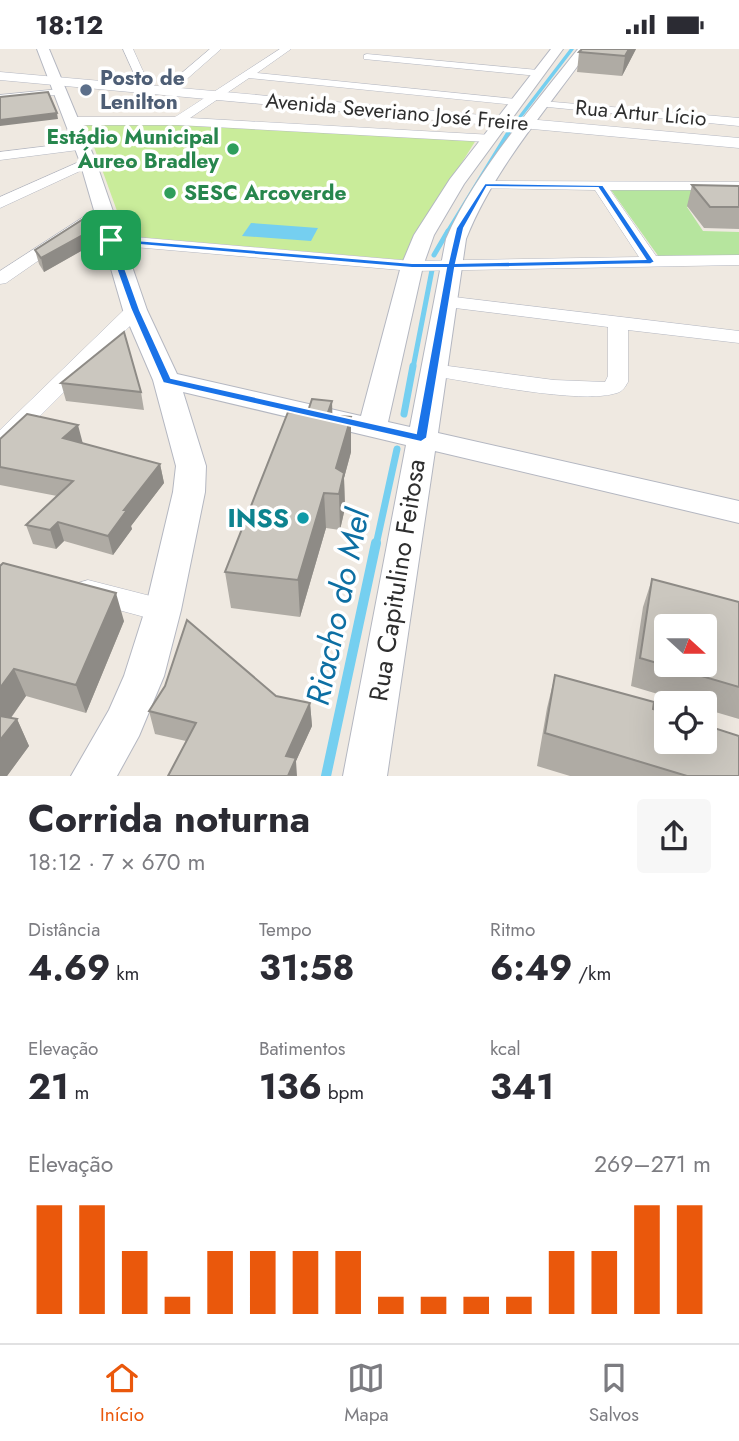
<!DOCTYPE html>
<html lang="pt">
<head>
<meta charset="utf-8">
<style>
  :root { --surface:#fff; --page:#f7f7f7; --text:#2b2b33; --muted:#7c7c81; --line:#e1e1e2; --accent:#ea580c }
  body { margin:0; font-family:Jost,sans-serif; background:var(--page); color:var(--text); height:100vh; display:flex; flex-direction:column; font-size:26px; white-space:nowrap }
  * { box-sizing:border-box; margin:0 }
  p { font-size:23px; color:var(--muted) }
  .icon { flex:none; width:38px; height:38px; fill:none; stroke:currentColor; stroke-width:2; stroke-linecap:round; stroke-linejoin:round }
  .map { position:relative; height:727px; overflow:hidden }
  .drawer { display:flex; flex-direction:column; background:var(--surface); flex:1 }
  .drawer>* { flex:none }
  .needle { width:46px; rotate:111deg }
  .fabs { position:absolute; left:654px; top:565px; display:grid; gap:14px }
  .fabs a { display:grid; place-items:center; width:63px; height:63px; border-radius:7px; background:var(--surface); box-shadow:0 7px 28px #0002; font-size:35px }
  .pin { position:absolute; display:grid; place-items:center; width:60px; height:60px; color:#fff; margin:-30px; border-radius:14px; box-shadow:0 4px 10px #0006 }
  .round { display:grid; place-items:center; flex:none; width:74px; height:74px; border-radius:7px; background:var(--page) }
  .overview { display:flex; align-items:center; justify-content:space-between; height:119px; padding:0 28px }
  h1 { font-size:38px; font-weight:700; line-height:52px }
  .stats { display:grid; grid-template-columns:repeat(3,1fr); gap:10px; height:119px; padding:7px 28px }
  .stats div { display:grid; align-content:center }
  .stats b { font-size:35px; font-weight:700 }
  .stats small { font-size:19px; font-weight:400 }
  .stats p { font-size:19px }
  .chart { height:196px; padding:14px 28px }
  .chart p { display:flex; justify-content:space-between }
  .chart svg { width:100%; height:126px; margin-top:7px; stroke:var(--accent); stroke-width:6 }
  .status { display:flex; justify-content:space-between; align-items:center; height:49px; padding:0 35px; background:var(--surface); direction:ltr }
  .status svg { height:19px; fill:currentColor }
  .tab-bar { display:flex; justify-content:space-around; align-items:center; height:98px; border-top:2px solid var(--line); background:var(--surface); font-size:19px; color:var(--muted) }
  .tab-bar a { display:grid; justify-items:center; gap:4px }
  .tab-bar .selected { color:var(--accent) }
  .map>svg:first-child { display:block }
</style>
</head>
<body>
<div class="status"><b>18:12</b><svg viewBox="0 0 49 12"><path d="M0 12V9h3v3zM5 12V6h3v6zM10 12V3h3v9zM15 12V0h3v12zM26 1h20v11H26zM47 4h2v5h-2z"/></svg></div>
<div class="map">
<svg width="739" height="727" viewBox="0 0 739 727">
  <rect width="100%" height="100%" fill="#efe9e1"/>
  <path fill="#b6e59e" d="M611 141H739L687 158 703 182 739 183V206L659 208Z"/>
  <path fill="#c9ec9a" d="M113 72 476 91 414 190 404 211 126 187 85 73Z"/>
  <path fill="#75cff0" d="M251 174 318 179 311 192 242 187Z"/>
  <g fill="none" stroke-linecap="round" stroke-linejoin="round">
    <path stroke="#75cff0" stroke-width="3.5" d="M520 68 572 0"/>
    <path stroke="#75cff0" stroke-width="4.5" d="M447 184 512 78"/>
    <path stroke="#75cff0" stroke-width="5" d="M434 206 448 182
      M413 319 432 221"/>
    <path stroke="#75cff0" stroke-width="7" d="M404 365 413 317
      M376 496 397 400"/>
    <path stroke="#75cff0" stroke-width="10" d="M326 727 376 494"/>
    <g stroke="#b4b7c1" stroke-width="1">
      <path id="minor" d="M123 0H133L151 40 150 42 141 40Z
        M210 0H221L171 44H163V40Z
        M280 0H291L257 24 516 50 522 53 516 56 249 29 190 69 493 86 495 89 489 93 178 76H71L65 72 71 68H175Z
        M367 5 538 21 543 24 538 27 364 10V6Z
        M60 40 66 43 64 45 0 52V46Z
        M542 52 739 69V77L538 57 536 55Z
        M81 93 86 94V100L0 111V103Z
        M88 109 95 113 93 116 0 159V148Z
        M485 132 739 133V141H610L656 207 739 206V216L412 222 111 196 103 191 111 186 412 212 639 208 595 141 480 139 478 136Z
        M102 156 107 158 110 161 107 164 6 234 0 235V222Z
        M446 247 739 282V294L628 281V333C625 338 623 342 617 344 581 356 474 333 433 327L426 325 422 321 426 317 433 315 554 331 605 333 608 327V278L439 257 437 253 439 249Z
        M135 255 144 261 142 265 8 399 0 402V381L128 257Z
        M88 531 174 553 178 561 174 569 163 573 78 550 73 542 78 534Z"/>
    </g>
    <g stroke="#b4b7c1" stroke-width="2">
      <path id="tertiary" d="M37 0H49L96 113 147 261 177 325 361 367 401 217 414 186 450 130 551 0H563L464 135 434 186 423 217 388 373 410 378 446 190C474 125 534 56 578 0H590C547 60 493 121 466 190L438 384 739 452V474L435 402 387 727H343L406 396 183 343 206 417 205 443 181 561 164 627 139 687 117 727H71L109 661 124 627 145 561 173 443 176 417 153 331 123 261 80 113Z"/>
    </g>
    <g stroke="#b4b7c1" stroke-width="1">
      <path id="secondary" d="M0 23 739 89V99L0 31Z"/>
    </g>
    <use href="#minor" fill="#fff" fill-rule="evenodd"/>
    <use href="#tertiary" fill="#fff" fill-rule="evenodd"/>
    <use href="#secondary" fill="#fff" fill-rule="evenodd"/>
  </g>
  <path fill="#afaba4" d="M636 0 622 27 577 23 579 3Z
    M692 136 739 137V180L704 179 687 157Z
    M94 180 97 193 44 223 39 215 35 201Z
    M61 334 141 343 144 361 66 352Z
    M332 352V367L351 403 344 429 345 459 340 481 326 479 300 568 231 559 225 523 307 365Z
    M0 390 83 395 160 415 164 434 131 477 132 480 113 506 64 492 56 500 33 495 26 476 57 447 0 436Z
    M0 517 124 572 86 664 26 647 11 669 17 670 29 697 7 727Z
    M652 530 739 553V670L705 660V654H688L631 637 643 558Z
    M555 626 653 660 739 727H570L537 717 547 659Z
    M276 647 310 654 312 677 296 712 186 692 155 685 149 662Z"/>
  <path fill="#8e8b86" d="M629 0H636L622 27 625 7Z
    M57 64 58 70 0 77V71Z
    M94 180 97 193 44 223 41 209Z
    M332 352 333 386 327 366Z
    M351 368V403L344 429 345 459 340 481 339 445 336 419Z
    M78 376 83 395 63 389Z
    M160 415 164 434 131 477 132 480 113 506 108 487 124 461Z
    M324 444 326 479 300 568 298 531Z
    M58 473 64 492 56 500 50 481Z
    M116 544 124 572 86 664 76 636Z
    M14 620 26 647 0 684V639Z
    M310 654 312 677 296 712 297 727H288L286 707Z
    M17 670 29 697 7 727H0V691Z"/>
  <path fill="#cbc7bf" stroke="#8e8b86" stroke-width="2" fill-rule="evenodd" d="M582 0H629L625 7 579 3Z
    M48 43 57 64 0 71V48Z
    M692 136 739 137V158H710Z
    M88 167 94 180 41 209 35 201Z
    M124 283 141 343 61 334Z
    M312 350 332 352 327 366 351 368 336 419 344 424 339 445 324 444 298 531 225 523 288 363 307 365Z
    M27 365 78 376 63 389 160 415 124 461H127L108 487 58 473 50 481 26 476 73 432 0 418V390Z
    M3 514 116 544 76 636 14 620 0 639V517Z
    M652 530 739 553V638L640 609ZM667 578H705V616H667Z
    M187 571 276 647 310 654 286 707 296 709 288 727H168L196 674 149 662 165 637Z
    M555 626 654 653 653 660 667 664V693H705V676L739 687V727H687L545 684Z
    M0 667 17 670 0 691Z"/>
  <path fill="#1a73e8" stroke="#fff" stroke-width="2" fill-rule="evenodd" d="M485 134 603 136 655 213 651 215 455 219 427 389 421 393 163 334 131 261 106 191 111 189 412 214H448L456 179ZM487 138 598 139 645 210 456 214 464 179ZM116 194 412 219H446L416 384 171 329 140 261Z"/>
  <circle fill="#5c6f8a" stroke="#fff" stroke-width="2.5" cx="86" cy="41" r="7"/>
  <g fill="#2e9e5b" stroke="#fff" stroke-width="2.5">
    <circle cx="233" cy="100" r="7"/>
    <circle cx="170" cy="144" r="7"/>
  </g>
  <circle fill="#0f9aa8" stroke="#fff" stroke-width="2.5" cx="303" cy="469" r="7"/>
  <g text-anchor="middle" stroke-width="7" stroke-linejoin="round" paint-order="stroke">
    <g font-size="21" font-weight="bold" fill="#4e5e75" stroke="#fff" text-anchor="start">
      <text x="100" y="36">Posto de<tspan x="100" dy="24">Lenilton</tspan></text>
    </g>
    <g font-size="21" fill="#2e2e2e" stroke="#fff">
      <text transform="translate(397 63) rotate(5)" y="7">Avenida Severiano José Freire</text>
      <text transform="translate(641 64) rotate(5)" y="7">Rua Artur Lício</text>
    </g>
    <g font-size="21" font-weight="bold" fill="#27864d" stroke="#fff" text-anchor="end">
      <text x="219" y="95">Estádio Municipal<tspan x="219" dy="24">Áureo Bradley</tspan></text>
      <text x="184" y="151" text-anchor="start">SESC Arcoverde</text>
    </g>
    <g font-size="26" font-weight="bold" fill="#0d838f" stroke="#fff" text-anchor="end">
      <text x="289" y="478">INSS</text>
    </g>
    <g font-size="26" fill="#2e2e2e" stroke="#fff">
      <text transform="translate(397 531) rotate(-81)" y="9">Rua Capitulino Feitosa</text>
    </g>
    <g font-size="33" font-style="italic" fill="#0d6fa3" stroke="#fff">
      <text transform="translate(337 558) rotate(-78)" y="12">Riacho do Mel</text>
    </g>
  </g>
</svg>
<div class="fabs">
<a><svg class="needle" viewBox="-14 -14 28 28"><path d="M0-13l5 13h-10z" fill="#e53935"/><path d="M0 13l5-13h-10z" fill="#7c7c81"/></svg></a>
<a><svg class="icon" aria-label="locate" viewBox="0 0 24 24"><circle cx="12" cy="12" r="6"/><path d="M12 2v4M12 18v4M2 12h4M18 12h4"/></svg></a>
</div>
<div class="pin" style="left:111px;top:191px;background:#1e9e55"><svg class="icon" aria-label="arrive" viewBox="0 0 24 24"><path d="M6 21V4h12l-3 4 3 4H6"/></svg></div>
</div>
<section class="drawer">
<div class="overview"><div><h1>Corrida noturna</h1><p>18:12 · 7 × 670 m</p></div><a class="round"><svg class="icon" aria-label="share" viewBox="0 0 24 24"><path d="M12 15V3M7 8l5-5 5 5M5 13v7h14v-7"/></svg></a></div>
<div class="stats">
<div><p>Distância</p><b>4.69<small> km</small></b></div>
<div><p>Tempo</p><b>31:58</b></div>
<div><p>Ritmo</p><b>6:49<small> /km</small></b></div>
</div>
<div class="stats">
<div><p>Elevação</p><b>21<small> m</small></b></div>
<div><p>Batimentos</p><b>136<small> bpm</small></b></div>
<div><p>kcal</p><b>341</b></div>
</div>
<div class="chart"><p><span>Elevação</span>269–271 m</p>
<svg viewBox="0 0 160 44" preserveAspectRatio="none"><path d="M5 44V6M15 44V6M25 44V22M35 44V38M45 44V22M55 44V22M65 44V22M75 44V22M85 44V38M95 44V38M105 44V38M115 44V38M125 44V22M135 44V22M145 44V6M155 44V6"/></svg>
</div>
</section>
<nav class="tab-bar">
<a class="selected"><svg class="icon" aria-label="home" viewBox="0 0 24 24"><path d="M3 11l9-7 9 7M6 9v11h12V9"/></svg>Início</a>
<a><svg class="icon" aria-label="map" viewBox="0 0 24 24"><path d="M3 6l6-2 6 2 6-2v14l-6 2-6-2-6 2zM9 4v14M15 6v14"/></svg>Mapa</a>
<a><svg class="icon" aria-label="saved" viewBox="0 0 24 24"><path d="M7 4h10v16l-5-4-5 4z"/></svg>Salvos</a>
</nav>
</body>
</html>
